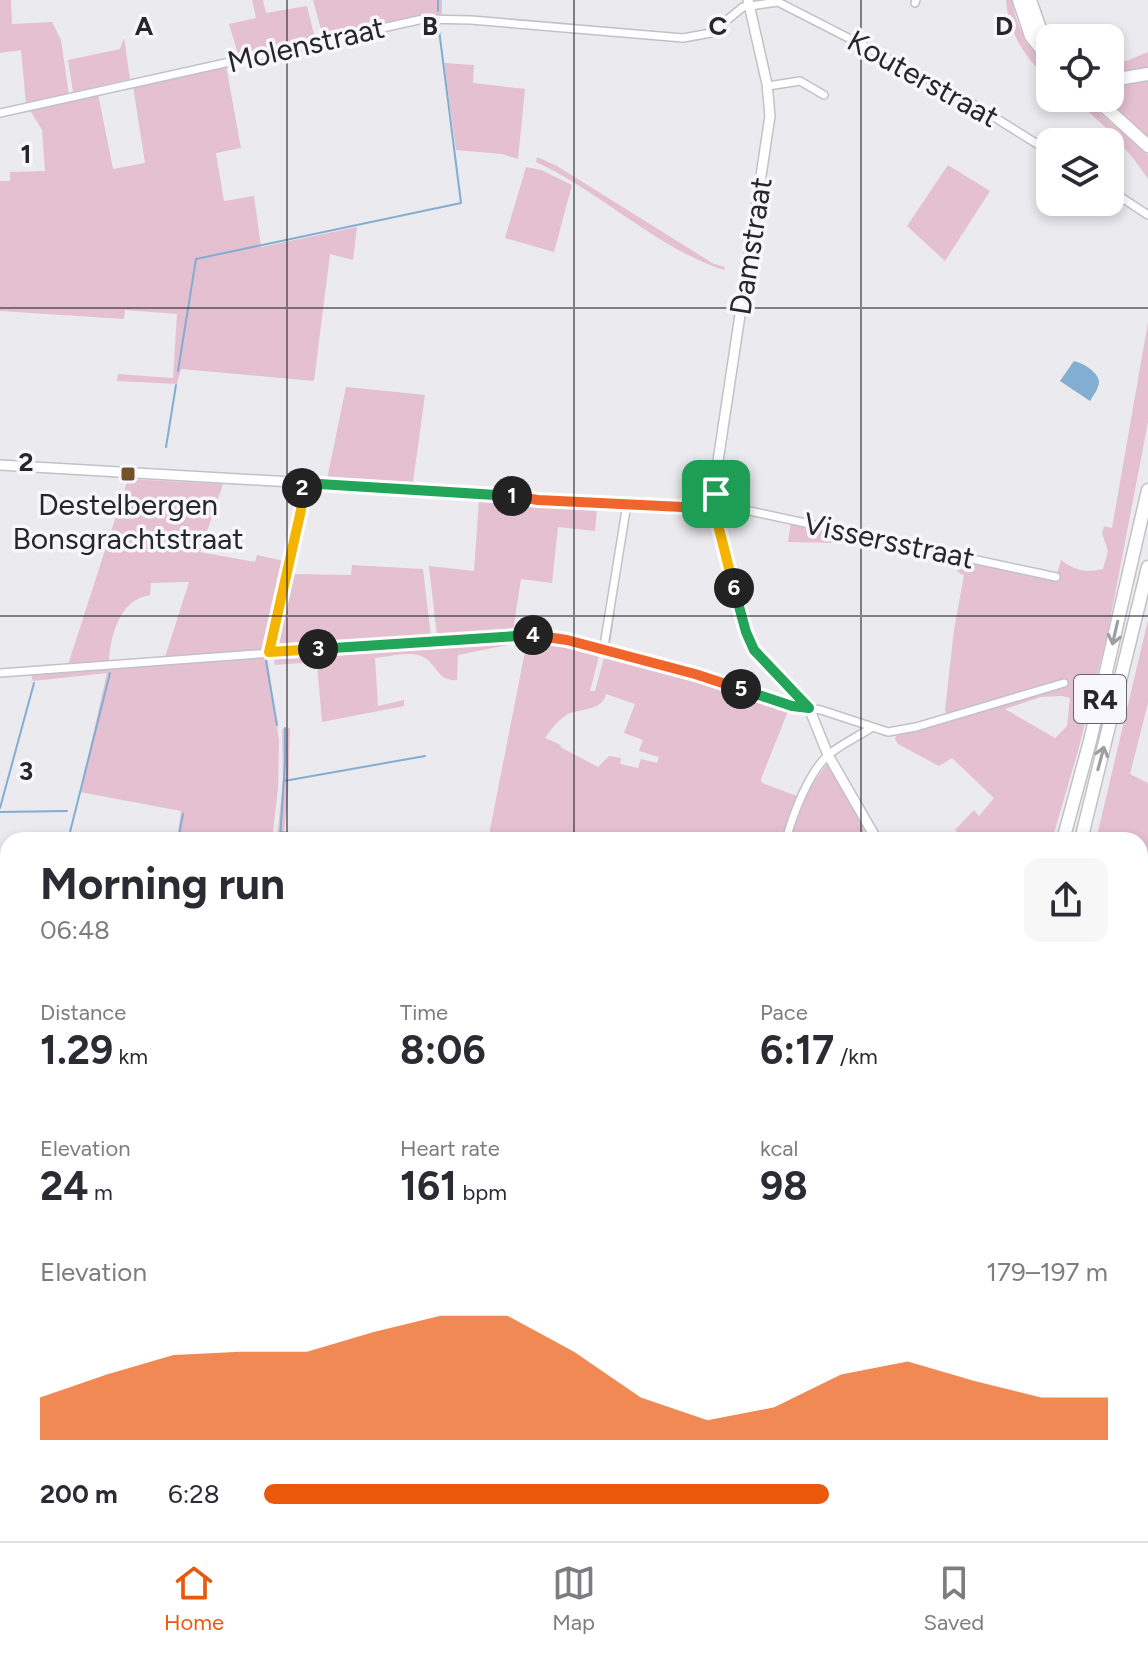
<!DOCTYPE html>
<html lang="en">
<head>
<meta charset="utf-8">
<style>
  :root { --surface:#fff; --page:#f7f7f7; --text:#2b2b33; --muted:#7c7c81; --line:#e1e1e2; --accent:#ea580c }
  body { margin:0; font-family:Figtree,sans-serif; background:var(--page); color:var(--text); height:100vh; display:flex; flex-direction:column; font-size:30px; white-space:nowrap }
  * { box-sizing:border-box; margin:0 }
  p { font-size:26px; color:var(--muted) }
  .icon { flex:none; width:44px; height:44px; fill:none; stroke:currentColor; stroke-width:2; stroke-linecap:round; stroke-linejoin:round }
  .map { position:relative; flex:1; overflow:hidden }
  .sheet { position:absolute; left:0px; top:832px; width:1148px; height:710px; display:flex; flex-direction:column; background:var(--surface); border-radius:24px 24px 0 0; box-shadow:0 4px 12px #0003 }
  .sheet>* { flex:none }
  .controls { position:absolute; left:1036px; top:24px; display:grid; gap:16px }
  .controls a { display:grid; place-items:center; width:88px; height:88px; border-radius:16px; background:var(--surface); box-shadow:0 4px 12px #0003; font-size:40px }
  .pin { position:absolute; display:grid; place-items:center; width:68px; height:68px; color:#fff; margin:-34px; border-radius:16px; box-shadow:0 4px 12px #0006 }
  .km { position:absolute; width:40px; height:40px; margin:-20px; border-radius:50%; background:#222; color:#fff; font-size:22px; line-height:40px; text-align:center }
  .round { display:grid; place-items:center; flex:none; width:84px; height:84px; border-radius:16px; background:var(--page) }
  .head { display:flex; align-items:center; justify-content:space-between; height:136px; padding:0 40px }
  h1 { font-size:44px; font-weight:700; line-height:60px }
  .stats { display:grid; grid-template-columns:repeat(3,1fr); gap:12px; height:136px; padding:8px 40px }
  .stats div { display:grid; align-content:center }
  .stats b { font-size:40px; font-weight:700 }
  .stats small { font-size:22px; font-weight:400 }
  .stats p { font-size:22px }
  .chart { height:224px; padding:16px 40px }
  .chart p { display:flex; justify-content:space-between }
  .chart svg { width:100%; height:144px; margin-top:8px; fill:var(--accent); opacity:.7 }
  ul { padding:0 40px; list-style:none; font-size:26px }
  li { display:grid; grid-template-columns:128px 96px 1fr; align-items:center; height:60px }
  li i { height:20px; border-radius:10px; background:var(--accent) }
  .dock { display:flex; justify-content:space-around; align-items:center; height:112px; border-top:2px solid var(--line); background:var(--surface); font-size:22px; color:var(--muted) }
  .dock a { display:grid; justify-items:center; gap:4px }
  .dock .active { color:var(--accent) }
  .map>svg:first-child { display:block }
</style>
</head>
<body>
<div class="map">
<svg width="1148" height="1541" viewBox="0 0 1148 1541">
  <rect width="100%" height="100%" fill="#ebeaef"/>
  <path fill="#e4c0d0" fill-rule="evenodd" d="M0 0H11L12 24 52 22 61 40 69 95 26 104 21 50 0 53Z
    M252 0H263L266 13 307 6 315 39 238 54 229 24 256 18Z
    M313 0H442V14L323 37Z
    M1006 0H1012C1016 28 1030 51 1050 70V80C1026 60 1008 32 1006 0Z
    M124 38 130 79 73 92 68 60 120 49Z
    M1148 52V68L1129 72 1110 71V62L1126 61Z
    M444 63 474 65 473 83 525 89 518 159 502 154 456 150Z
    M226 66 241 148 216 153 224 201 254 196 261 247 357 227 353 260 330 254 314 381 181 369 177 384 117 381 118 374 173 378 177 314 125 310 124 319 0 311V181H10V172L45 171 42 130 30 110 98 94 113 169 145 163 133 86Z
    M1148 79V138L1102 98H1110V81Z
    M1072 98H1082L1148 155V179C1127 147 1102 122 1072 98Z
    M537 157 557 166 714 264 725 267 724 270C658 249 601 192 536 162Z
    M948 165 990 191 945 261 907 226Z
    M526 167 541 170 572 185 554 252 505 238Z
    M1148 322V422L1108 631 1078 751 1052 840H952L959 834 955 830 974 810 979 816 994 798 952 758 939 766 898 744 895 739 896 736 948 721 945 710 954 630 964 575 960 574 954 565 957 559 1055 580 1061 560C1076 571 1085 573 1103 569L1108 551 1102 533 1104 526 1112 528ZM1062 696 1070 698 1067 726 1055 738 1005 709 1041 697Z
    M346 387 425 395 413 482 327 479Z
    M128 479 223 484 200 552 255 562 257 555 284 561 263 650 165 657 189 582 151 583 150 595C120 599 110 636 109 662L103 669 267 655 279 741 278 788 272 840H177L181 811 80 792 107 673 33 681 31 675 66 671Z
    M479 500 530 505 597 508 595 531 558 527 552 583 521 579 513 630 437 637 429 566 474 571Z
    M791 523 838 534 836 541 832 543 788 542Z
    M352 565 423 569 431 637 275 648 290 574 351 575Z
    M613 610 615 611 610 645 697 667 696 671 610 650 607 647Z
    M1148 620V703L1130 774 1148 783V1014L1140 1027V840H1096Z
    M519 637 540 638 600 652 590 691H595L604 657 609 654 790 706 761 779 762 783 797 796 782 840H488L527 641 458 655 457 680C437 682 437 662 421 656 408 651 388 657 375 658L378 706 404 700V706L322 722 316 652ZM606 694 635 704 624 733 643 740 639 751 659 757 657 763 641 759 638 768 620 764 621 758 609 756 598 767 562 748 559 744 545 738C551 729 558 720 568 714 582 708 602 711 606 694Z
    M312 652 313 662 275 665 273 655Z
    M290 728 288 797 283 840H277L283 778 282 729Z
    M826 765H830L866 834 858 840H790L809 789Z
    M0 999 8 1036V1085L0 1086Z
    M1140 1062 1148 1069V1126L1140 1139Z
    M0 1260 8 1262V1503L0 1504Z
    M1140 1339 1148 1344V1428L1140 1430Z
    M23 1534H141L136 1535V1541H24Z
    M261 1534H362L361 1538 340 1541H260Z
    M680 1534H740L744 1541H614Z
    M896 1534H1007L1005 1541H894Z"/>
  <path fill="#82aed2" d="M1074 361C1082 363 1098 371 1099 382 1099 388 1093 396 1090 401L1060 381Z"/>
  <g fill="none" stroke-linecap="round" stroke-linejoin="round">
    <path stroke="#82aed2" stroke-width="2" d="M438 0V11
      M178 371 196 259 461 203 438 22
      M166 447 176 385
      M266 661 277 725
      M284 781 425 756
      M0 808 34 683
      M0 812 67 811
      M282 832 341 840
      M68 840 110 673
      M178 840 183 814
      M280 840 285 762V728
      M0 1002H8
      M735 1541 736 1534
      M912 1541 913 1534
      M1110 1541V1534"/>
    <path stroke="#82aed2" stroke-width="12" d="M1140 1511 1148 1512
      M657 1541 703 1534"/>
    <g stroke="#c2c1c7" stroke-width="10">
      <path id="minor" d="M915 3 916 0
        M768 86 800 81 824 95
        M0 113 423 19 471 20 683 38 711 33 743 7 778 2 954 92 1050 152
        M1110 190 1148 215
        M722 505 1056 577
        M269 652 301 510 303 483
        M603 652 627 504
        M0 673 529 634 567 640 695 674 792 706 821 710 888 732 916 727 1064 683
        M786 840C793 814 808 774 828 755 840 745 857 737 871 728
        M1140 1433 1148 1431
        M1140 1501 1148 1502
        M1140 1522 1148 1523
        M378 1541 434 1534
        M519 1541 520 1534
        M706 1541 709 1536 719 1534
        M920 1541 922 1534
        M1039 1541 1041 1534
        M1102 1541 1103 1534"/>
    </g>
    <g stroke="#c2c1c7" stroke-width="12">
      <path id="tertiary" d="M0 465 497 494 538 500 703 508 708 513H715
        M713 494 770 116 767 84 748 0
        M713 494 722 502 720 509 715 513
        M715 513 749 640 762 660 809 708 828 755 877 840
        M1140 1147 1148 1134"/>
    </g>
    <g stroke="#c2c1c7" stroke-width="15">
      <path id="motorway" d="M1019 0 1031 36 1050 60
        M1030 0 1040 29 1050 45
        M1110 77 1124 78 1148 74
        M1095 98 1148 146
        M1063 840 1090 741 1148 490
        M1081 840 1148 567
        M870 1541 871 1534
        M885 1541 887 1534"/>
    </g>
    <use href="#minor" stroke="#fff" stroke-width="7"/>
    <use href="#tertiary" stroke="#fff" stroke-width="9"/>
    <use href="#motorway" stroke="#fff" stroke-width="12"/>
    <g stroke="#545356" stroke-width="5">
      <path id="rail" d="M0 1252 8 1254
        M1140 1492 1148 1494"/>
    </g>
    <use href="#rail" stroke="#f8f7fd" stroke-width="2" stroke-dasharray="6" stroke-linecap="butt"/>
  </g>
  <defs><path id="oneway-shaft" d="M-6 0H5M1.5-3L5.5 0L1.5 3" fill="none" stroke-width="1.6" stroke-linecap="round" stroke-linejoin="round" transform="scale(2)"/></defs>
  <g stroke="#9e9e9f">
    <use href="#oneway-shaft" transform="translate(1115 633) rotate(103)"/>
    <use href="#oneway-shaft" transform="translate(1101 758) rotate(-75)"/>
  </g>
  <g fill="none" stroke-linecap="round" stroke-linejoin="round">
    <g stroke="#fff" stroke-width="16">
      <path id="split-1" d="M512 496 538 500 703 508 702 501 706 496 716 494"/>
    </g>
    <g stroke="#fff" stroke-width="16">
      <path id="split-2" d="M302 488 303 483 512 496"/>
    </g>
    <g stroke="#fff" stroke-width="16">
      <path id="split-3" d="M302 488 301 510 269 652 318 649"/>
    </g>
    <g stroke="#fff" stroke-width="16">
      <path id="split-4" d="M318 649 533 635"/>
    </g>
    <g stroke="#fff" stroke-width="16">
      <path id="split-5" d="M533 635 567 640 695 674 741 689"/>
    </g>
    <g stroke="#fff" stroke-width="16">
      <path id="split-6" d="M734 588 746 632 754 650 809 708 792 706 741 689"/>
    </g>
    <g stroke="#fff" stroke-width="16">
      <path id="split-7" d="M716 494 722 502 720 509 715 513 734 588"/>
    </g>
    <use href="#split-1" stroke="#f0652b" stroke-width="10"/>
    <use href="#split-2" stroke="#22a559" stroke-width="10"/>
    <use href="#split-3" stroke="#f5b400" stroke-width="10"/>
    <use href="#split-4" stroke="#22a559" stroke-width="10"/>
    <use href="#split-5" stroke="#f0652b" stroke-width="10"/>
    <use href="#split-6" stroke="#22a559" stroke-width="10"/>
    <use href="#split-7" stroke="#f5b400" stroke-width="10"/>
  </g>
  <path fill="none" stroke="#272729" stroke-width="2" stroke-opacity="0.55" d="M287 0V840M574 0V840M861 0V840M0 308H1148M0 616H1148M0 925H8M1140 925H1148M0 1233H8M1140 1233H1148M287 1534V1541M574 1534V1541M861 1534V1541"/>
  <rect fill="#735229" stroke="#f8f7fd" stroke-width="3" x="120" y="466" width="16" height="16" rx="4"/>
  <g text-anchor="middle" stroke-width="7" stroke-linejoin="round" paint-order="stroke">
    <rect fill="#f8f7fd" stroke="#666569" stroke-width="2" x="1074" y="675" width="52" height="48" rx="6"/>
    <g font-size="28" font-weight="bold" fill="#272729">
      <text x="1100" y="709">R4</text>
    </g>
    <g font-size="30" fill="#272729" stroke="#f8f7fd">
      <text transform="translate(306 45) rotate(-13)" y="10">Molenstraat</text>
      <text transform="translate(923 79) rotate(29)" y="10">Kouterstraat</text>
      <text transform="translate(751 246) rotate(-81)" y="10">Damstraat</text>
      <text transform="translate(889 541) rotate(12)" y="10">Vissersstraat</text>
    </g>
    <g font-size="30" fill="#272729" stroke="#f8f7fd">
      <text x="128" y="515">Destelbergen<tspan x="128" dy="34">Bonsgrachtstraat</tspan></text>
    </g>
  </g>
  <g font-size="26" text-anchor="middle" font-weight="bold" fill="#272729" stroke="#f8f7fd" stroke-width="7" stroke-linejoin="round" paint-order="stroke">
    <text x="144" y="35">A</text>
    <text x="430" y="35">B</text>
    <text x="718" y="35">C</text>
    <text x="1004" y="35">D</text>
    <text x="26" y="163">1</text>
    <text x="26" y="471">2</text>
    <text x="26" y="780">3</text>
  </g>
</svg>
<div class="controls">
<a><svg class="icon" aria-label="locate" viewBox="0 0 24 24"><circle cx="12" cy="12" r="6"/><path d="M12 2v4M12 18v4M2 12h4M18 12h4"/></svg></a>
<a><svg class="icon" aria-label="layers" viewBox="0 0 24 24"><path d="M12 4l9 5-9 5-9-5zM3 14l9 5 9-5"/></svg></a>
</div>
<div class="pin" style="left:716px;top:494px;background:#1e9e55"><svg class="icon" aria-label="arrive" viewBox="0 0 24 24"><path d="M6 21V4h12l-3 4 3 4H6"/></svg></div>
<b class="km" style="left:512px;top:496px">1</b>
<b class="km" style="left:302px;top:488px">2</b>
<b class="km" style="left:318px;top:649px">3</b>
<b class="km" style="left:533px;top:635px">4</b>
<b class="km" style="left:741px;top:689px">5</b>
<b class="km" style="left:734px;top:588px">6</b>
<section class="sheet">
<div class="head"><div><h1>Morning run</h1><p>06:48</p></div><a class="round"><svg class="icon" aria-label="share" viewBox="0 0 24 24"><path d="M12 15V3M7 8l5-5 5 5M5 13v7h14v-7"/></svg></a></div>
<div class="stats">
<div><p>Distance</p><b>1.29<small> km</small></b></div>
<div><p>Time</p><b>8:06</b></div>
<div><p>Pace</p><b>6:17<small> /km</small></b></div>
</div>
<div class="stats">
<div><p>Elevation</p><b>24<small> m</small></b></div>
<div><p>Heart rate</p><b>161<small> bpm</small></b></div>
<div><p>kcal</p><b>98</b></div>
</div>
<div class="chart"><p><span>Elevation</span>179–197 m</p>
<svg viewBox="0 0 160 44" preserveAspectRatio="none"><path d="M0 44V31L10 24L20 18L30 17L40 17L50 11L60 6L70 6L80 17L90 31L100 38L110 34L120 24L130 20L140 26L150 31L160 31V44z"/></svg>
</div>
<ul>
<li><b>200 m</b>6:28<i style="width:67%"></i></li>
</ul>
</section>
</div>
<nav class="dock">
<a class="active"><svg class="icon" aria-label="home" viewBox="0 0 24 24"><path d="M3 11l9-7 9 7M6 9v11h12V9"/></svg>Home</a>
<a><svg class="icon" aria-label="map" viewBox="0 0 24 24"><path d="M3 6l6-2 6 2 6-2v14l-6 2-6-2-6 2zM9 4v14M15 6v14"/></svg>Map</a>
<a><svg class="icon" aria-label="saved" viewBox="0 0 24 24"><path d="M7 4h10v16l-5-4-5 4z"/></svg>Saved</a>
</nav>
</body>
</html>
